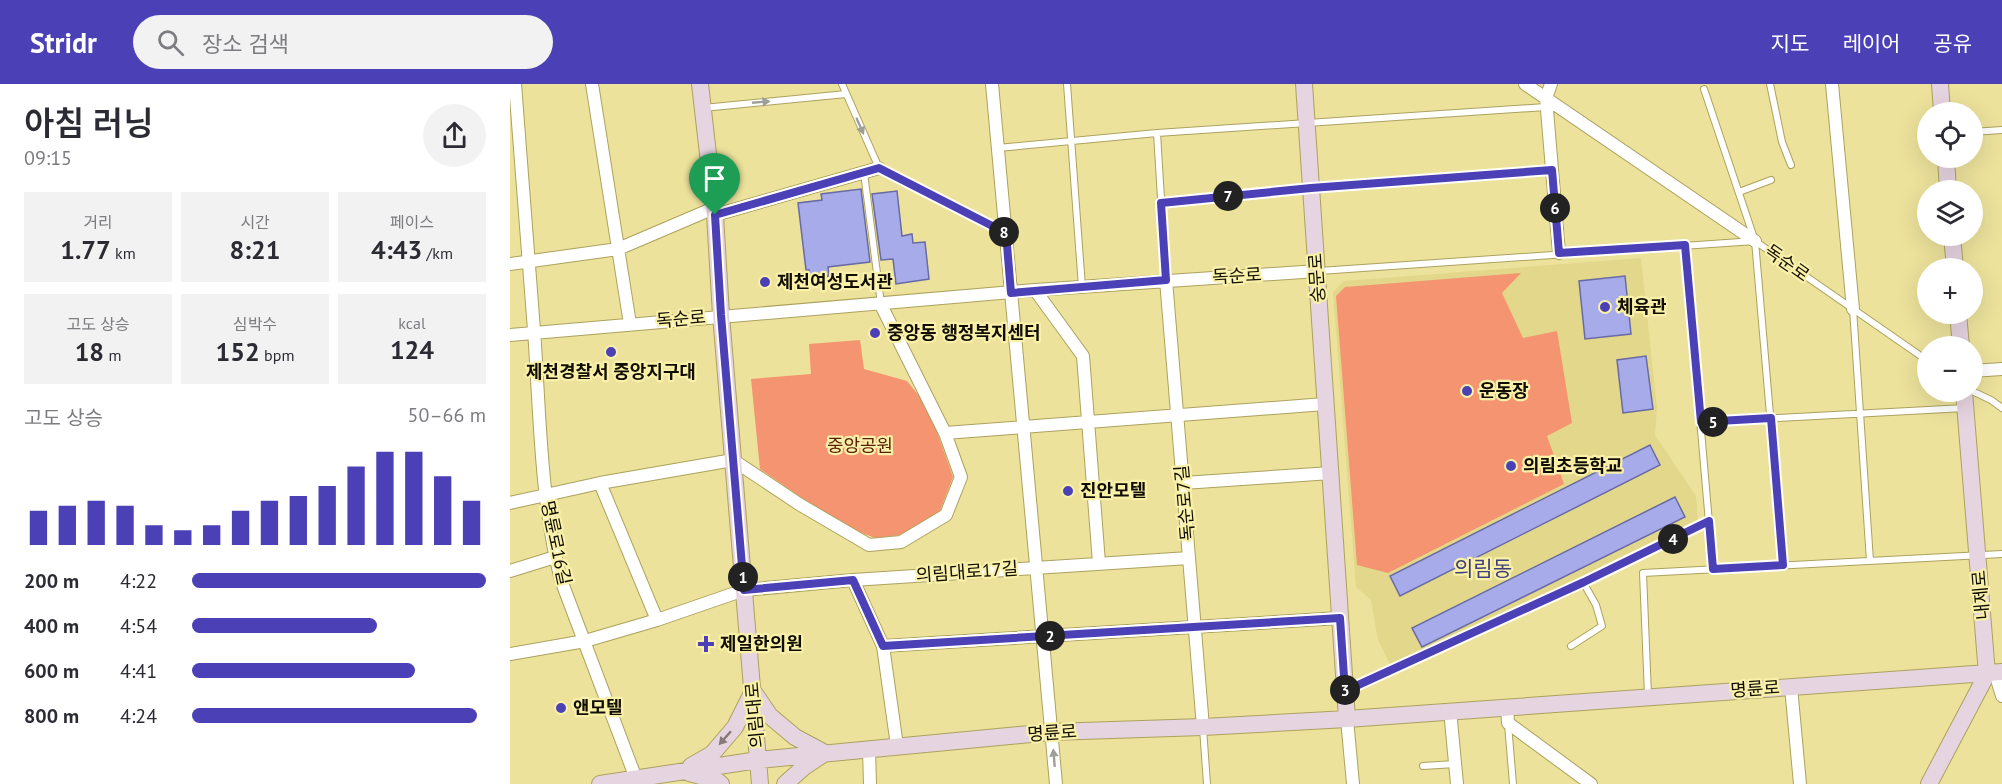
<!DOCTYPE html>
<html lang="ko">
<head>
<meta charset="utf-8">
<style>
  :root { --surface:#fff; --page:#f2f2f3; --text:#2b2b33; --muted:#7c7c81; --accent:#4c40b7 }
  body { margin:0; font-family:"PT Sans","Noto Sans KR",sans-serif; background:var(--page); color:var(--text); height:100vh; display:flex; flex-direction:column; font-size:22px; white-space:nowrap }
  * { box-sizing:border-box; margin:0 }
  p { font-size:20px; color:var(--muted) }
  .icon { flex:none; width:33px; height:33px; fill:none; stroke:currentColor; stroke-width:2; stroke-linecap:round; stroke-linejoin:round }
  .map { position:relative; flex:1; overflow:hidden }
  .panel { display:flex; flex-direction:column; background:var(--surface); width:510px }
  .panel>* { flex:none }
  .fabs { position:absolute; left:1407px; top:18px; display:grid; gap:12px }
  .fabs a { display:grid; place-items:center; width:66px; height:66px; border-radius:50%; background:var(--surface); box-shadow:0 6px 24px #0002; font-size:30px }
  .pin { position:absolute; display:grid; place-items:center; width:51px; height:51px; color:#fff; margin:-62px -26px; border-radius:50% 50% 50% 0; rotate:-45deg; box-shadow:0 0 6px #0007 }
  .pin .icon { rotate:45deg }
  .km { position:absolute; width:30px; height:30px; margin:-15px; border-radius:50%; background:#222; color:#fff; font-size:16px; line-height:30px; text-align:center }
  .round { display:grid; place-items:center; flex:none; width:63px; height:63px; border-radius:32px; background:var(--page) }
  .overview { display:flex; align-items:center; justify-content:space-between; height:102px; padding:0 24px }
  h1 { font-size:33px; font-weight:600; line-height:45px }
  .stats { display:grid; grid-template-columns:repeat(3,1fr); gap:9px; height:102px; padding:6px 24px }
  .stats div { display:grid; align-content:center; border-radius:0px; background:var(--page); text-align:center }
  .stats b { font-size:26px; font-weight:600 }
  .stats small { font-size:16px; font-weight:400 }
  .stats p { font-size:16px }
  .chart { height:168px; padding:12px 24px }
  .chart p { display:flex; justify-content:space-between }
  .chart svg { width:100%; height:108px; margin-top:6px; stroke:var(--accent); stroke-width:6 }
  ul { padding:0 24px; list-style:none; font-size:20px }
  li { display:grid; grid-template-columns:96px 72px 1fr; align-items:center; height:45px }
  li i { height:15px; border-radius:8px; background:var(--accent) }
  header { display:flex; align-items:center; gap:36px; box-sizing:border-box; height:84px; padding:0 30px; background:var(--accent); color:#fff }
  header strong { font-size:28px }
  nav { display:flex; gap:33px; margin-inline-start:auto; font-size:21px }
  .search { width:420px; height:54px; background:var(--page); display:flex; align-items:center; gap:15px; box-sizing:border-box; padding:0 21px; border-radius:33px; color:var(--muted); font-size:22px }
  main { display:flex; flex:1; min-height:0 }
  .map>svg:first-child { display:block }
</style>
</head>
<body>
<header>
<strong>Stridr</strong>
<div class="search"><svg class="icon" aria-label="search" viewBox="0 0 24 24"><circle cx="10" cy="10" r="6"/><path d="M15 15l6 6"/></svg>장소 검색</div>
<nav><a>지도</a><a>레이어</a><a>공유</a></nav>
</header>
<main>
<section class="panel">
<div class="overview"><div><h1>아침 러닝</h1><p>09:15</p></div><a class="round"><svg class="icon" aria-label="share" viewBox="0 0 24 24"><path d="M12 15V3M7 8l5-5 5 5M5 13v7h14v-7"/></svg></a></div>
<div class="stats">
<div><p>거리</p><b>1.77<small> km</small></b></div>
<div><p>시간</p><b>8:21</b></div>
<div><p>페이스</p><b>4:43<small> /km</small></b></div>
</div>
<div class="stats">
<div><p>고도 상승</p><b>18<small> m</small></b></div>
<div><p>심박수</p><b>152<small> bpm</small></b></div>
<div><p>kcal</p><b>124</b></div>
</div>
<div class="chart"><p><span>고도 상승</span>50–66 m</p>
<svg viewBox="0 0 160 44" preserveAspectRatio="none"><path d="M5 44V30M15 44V28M25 44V26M35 44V28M45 44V36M55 44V38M65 44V36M75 44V30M85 44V26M95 44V24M105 44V20M115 44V12M125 44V6M135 44V6M145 44V16M155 44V26"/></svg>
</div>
<ul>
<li><b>200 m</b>4:22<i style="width:100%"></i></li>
<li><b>400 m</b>4:54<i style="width:63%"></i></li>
<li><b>600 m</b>4:41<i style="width:76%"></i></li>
<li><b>800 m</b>4:24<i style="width:97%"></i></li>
</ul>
</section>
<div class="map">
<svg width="1492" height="700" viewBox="0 0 1492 700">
  <rect width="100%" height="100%" fill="#ece29c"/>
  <path fill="#e2d78a" d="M1131 174 1147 324 1145 351 1186 412 1188 437 882 584 868 556 861 516 846 503 823 208 834 197Z"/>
  <path fill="#f59470" d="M1011 189 992 209 1013 254 1047 247 1062 339 1037 352 1054 400 878 489 847 481 826 212 835 203Z
    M350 256 354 285 397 297 418 323 443 393 428 432 391 451 365 454 331 441 250 385 241 295 301 290 299 260Z"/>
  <path fill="#a7abe9" stroke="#686aa4" stroke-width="1.5" d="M351 105 360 178 318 183 319 192 300 194 299 186H296L288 119 312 116 311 110Z
    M387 107 392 152 402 150 403 159 415 158 419 195 386 200 383 175 371 176 362 110Z
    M1115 192 1121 250 1075 255 1069 197Z
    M1136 272 1143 325 1113 329 1107 276Z
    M1140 361 1150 381 890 512 880 492Z
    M1165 413 1175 433 912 563 902 544Z"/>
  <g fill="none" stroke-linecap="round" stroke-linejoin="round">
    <g stroke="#aca25e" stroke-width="8">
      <path id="lane" d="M332 0 369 84 495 149
        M557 0 572 203
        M1260 0 1272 58 1281 81
        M1194 5 1245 157 1273 481
        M193 24 336 10
        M1462 48 1492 46
        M647 49 656 196
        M488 64 647 49 1036 23
        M354 89 371 220
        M1229 108 1261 96
        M651 119 801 104 1042 86
        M1175 161 1203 485
        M809 187 1245 157 1418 277
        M1343 225 1360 477
        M1462 307 1481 316 1492 324
        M1191 338 1455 324
        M1061 562 1092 542 1086 521 1073 498
        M838 605 1073 498 1199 437
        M1138 611 1133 489 1492 470
        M998 640 1003 700
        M693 644 697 700
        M913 682 945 680"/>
    </g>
    <g stroke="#aca25e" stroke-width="14">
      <path id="street" d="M5 0C11 82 18 164 24 246 30 330 30 414 51 496L128 700
        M82 0 120 240
        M482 0 546 700
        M1015 0 1245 157
        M1041 0 1036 14 1049 169
        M1322 0 1343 225
        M205 131 369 84
        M0 180 108 165 204 124
        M656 196 693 643
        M525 206 573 272 589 479
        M0 251 525 206 807 187
        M1462 287 1492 285
        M435 349 815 320
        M90 399 147 536
        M673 399 821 389
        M0 419 90 399 223 376 289 420 359 461 391 458 436 431 451 393 435 349 371 221
        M0 487 45 473
        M343 496 373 562 387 662
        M373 562 830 534
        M0 570 75 557 147 536 234 506 343 496 679 474
        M1485 589 1492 612
        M1281 603 1290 700
        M997 622 998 639 1081 700
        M940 626 947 700
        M837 635 843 700
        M359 665 360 700"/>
    </g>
    <g stroke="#aca25e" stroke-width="18">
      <path id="secondary" d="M190 0 205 131 211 231 250 700
        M794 0 837 635
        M1430 0 1432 28
        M1436 74 1438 106
        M1442 152 1445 184
        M1448 230 1451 262
        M181 682 202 670 225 643 243 607 260 632 285 653 315 669 294 683 275 700
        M179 689 206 696 211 700
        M90 700 248 676 541 648 693 643 837 635 1492 588
        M1419 700 1477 590 1454 308"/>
    </g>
    <use href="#lane" stroke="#fff" stroke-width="6"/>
    <use href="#street" stroke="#fff" stroke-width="12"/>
    <use href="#secondary" stroke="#e6d4e0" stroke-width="16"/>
  </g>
  <defs><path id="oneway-solid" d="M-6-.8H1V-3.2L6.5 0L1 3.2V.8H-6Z" transform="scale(1.5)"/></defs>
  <g fill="#a09e99">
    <use href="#oneway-solid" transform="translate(251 18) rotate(-5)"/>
    <use href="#oneway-solid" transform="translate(350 42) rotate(66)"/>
    <use href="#oneway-solid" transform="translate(544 674) rotate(-95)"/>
  </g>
  <use fill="#867a7b" href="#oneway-solid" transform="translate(215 654) rotate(131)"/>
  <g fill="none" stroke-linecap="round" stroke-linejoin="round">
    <g stroke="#fff" stroke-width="12">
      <path id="route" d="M369 84 496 149 501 209 656 196 651 119 801 104 1042 86 1049 169 1175 161 1191 338 1261 334 1273 481 1203 485 1199 437 1074 498 835 607 830 534 373 562 343 496 234 506 211 231 205 131Z"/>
    </g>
    <use href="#route" stroke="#4c40b7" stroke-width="8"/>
  </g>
  <g fill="#4c40b7" stroke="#f9f0a9" stroke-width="2">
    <circle cx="255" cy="198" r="6"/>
    <circle cx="1095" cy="223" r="6"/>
    <circle cx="365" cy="249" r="6"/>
    <circle cx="101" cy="268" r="6"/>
    <circle cx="957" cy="307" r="6"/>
    <circle cx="1001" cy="382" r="6"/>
    <circle cx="558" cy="407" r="6"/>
    <path d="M193 551h6v6h6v6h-6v6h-6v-6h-6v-6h6z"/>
    <circle cx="51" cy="624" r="6"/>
  </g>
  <g text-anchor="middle" stroke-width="4.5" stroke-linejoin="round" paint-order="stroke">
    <g font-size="18" fill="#110d00" stroke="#f9f0a9">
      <text transform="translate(1277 179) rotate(35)" y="6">독순로</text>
      <text transform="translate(727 192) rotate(-3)" y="6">독순로</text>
      <text transform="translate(807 194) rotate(-94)" y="6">숭문로</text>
      <text transform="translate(171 235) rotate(-5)" y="6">독순로</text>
      <text transform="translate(675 419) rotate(-95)" y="6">독순로7길</text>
      <text transform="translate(46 459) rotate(78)" y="6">명륜로16길</text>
      <text transform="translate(457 488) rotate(-4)" y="6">의림대로17길</text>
      <text transform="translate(1471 511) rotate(-95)" y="6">내제로</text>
      <text transform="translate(1245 605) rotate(-4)" y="6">명륜로</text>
      <text transform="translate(245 631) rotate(-95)" y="6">의림대로</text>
      <text transform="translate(542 649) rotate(-4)" y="6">명륜로</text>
    </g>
    <g font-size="18" font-weight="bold" fill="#110d00" stroke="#f9f0a9" text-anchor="start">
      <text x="267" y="204">제천여성도서관</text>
      <text x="1107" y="229">체육관</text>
      <text x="377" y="255">중앙동 행정복지센터</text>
      <text x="101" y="294" text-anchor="middle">제천경찰서 중앙지구대</text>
      <text x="969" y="313">운동장</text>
      <text x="1013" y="388">의림초등학교</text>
      <text x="570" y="413">진안모텔</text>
      <text x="210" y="566">제일한의원</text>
      <text x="63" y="630">앤모텔</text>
    </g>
    <g font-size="18" fill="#591d02" stroke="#f9f0a9">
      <text x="350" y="368">중앙공원</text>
    </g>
    <g font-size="21" fill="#3e3e7a" stroke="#f9f0a9">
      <text x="973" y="492">의림동</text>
    </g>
  </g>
</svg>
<div class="fabs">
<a><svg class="icon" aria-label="locate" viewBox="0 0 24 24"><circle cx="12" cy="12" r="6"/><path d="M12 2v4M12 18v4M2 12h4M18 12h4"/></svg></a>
<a><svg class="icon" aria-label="layers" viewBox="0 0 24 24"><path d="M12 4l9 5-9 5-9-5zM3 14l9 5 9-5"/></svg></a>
<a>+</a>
<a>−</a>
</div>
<div class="pin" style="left:205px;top:131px;background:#1e9e55"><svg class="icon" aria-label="arrive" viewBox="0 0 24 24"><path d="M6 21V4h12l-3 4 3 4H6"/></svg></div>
<b class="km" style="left:233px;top:493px">1</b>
<b class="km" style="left:540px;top:552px">2</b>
<b class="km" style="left:835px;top:606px">3</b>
<b class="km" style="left:1163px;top:455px">4</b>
<b class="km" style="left:1203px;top:338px">5</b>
<b class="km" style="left:1045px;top:124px">6</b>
<b class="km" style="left:718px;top:112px">7</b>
<b class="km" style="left:494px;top:148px">8</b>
</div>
</main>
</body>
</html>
